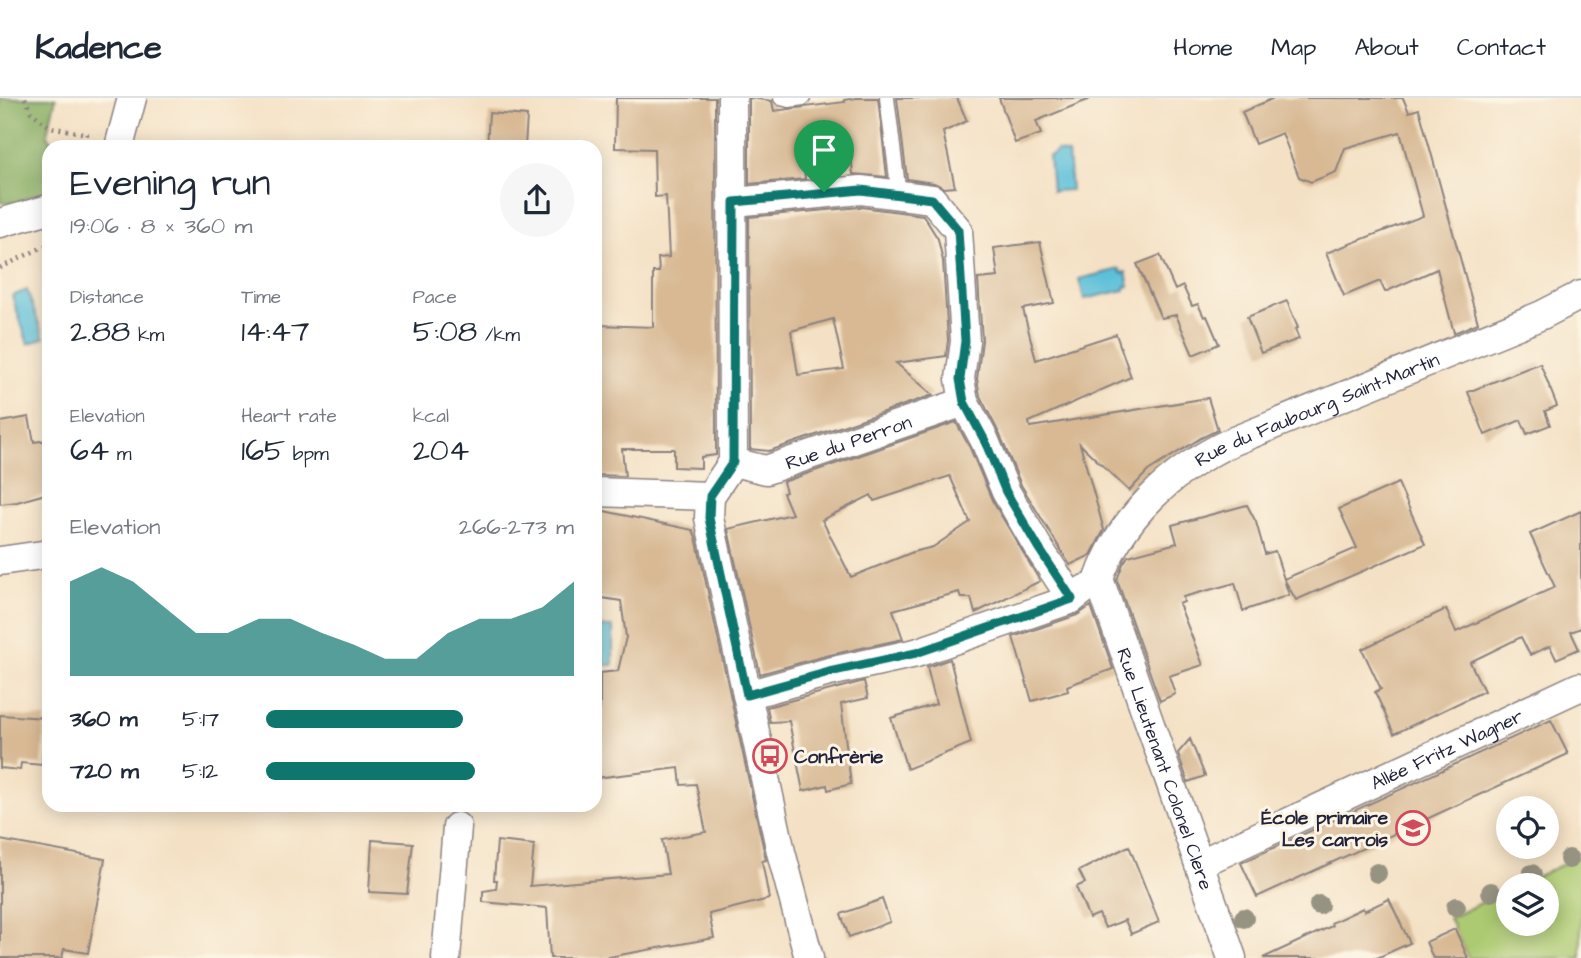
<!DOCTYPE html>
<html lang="en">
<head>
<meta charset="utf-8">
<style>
  :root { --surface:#fff; --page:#f6f6f7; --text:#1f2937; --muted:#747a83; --line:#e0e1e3; --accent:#0f766e }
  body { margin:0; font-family:"Architects Daughter",sans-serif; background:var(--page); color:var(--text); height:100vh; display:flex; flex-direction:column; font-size:26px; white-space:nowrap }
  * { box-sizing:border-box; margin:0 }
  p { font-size:23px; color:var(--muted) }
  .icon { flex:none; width:38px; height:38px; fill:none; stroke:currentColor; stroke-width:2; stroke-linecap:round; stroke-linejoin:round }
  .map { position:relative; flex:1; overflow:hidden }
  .drawer { position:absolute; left:42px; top:42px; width:560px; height:672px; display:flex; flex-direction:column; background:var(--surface); border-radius:21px; box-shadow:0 4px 18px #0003 }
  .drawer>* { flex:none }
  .tools { position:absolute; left:1496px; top:698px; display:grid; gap:14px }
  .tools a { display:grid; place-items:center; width:63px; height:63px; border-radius:50%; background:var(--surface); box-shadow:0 4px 18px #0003; font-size:35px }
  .pin { position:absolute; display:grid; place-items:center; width:60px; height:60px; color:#fff; margin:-72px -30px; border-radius:50% 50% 50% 0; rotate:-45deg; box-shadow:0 0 7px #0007 }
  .pin .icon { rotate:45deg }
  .round { display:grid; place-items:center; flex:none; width:74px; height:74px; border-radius:37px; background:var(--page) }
  .head { display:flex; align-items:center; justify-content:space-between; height:119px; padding:0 28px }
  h1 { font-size:38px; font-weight:600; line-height:52px }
  .metrics { display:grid; grid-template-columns:repeat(3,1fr); gap:10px; height:119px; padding:7px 28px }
  .metrics div { display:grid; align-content:center }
  .metrics b { font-size:30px; font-weight:600 }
  .metrics small { font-size:19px; font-weight:400 }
  .metrics p { font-size:19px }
  .chart { height:196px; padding:14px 28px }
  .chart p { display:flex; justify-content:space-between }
  .chart svg { width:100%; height:126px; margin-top:7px; fill:var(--accent); opacity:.7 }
  ul { padding:0 28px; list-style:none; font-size:23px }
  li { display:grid; grid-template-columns:112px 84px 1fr; align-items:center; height:52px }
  li i { height:18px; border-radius:9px; background:var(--accent) }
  header { display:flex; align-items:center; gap:42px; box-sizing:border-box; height:98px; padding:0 35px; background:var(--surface); border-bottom:2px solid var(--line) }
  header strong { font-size:33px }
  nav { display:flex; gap:38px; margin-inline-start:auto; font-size:24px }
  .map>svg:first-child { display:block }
</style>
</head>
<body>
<header>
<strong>Kadence</strong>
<nav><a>Home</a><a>Map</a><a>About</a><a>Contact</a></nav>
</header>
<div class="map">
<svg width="1581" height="860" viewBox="0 0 1581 860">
  <rect width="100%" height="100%" fill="#fcf5e5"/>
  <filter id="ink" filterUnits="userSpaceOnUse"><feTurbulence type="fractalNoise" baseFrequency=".0143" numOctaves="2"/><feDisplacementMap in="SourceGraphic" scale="14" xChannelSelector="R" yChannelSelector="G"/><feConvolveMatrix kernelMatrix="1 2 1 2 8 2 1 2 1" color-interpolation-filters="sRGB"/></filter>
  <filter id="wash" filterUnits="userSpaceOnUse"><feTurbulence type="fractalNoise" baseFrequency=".00686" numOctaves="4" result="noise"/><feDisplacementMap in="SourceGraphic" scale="28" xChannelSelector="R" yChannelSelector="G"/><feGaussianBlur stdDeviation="1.57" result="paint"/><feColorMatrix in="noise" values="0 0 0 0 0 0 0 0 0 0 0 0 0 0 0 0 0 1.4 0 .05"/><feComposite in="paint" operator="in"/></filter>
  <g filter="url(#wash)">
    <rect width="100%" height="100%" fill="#f4e1c5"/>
    <path fill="#acca71" stroke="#677656" stroke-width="2" d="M1581 758V860H1468L1449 820 1508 792V826H1547V788L1518 787Z"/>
    <path fill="#89ae63" stroke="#56684f" stroke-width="2" d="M0 0H56L47 36 54 49H49V93L9 106 0 104Z"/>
    <path fill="#5bc0d9" stroke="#3e718a" stroke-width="2" d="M1057 53 1068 56 1071 92 1052 93 1049 58 1053 57Z
      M1120 171 1121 175 1126 174 1129 188 1125 189V192L1084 201 1079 181Z
      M27 192 44 240 28 246 12 198Z
      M599 529H613V567H598Z"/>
    <g id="blocks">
      <path fill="#d8b994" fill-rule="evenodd" d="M616 0H715L716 357 701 359V370L674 369V351H622L625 378 595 377V230H597V227L653 229V174H659L658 160 669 159 666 98 655 99 654 51 615 50Z
        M749 0 772 3 774 13 845 4 844 2 856 0H878L887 79 853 76 850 46 802 53 805 81 749 86Z
        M897 0H957L967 23 943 34 955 89 944 90 934 85 907 81Z
        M999 0H1090V1L1036 23 1041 36 1015 45Z
        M1274 0H1403L1409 14 1419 11 1478 225 1454 235 1437 171 1385 194 1380 183 1344 198 1326 155 1423 118 1400 34 1345 50 1336 74 1311 84 1299 79 1282 35 1255 46 1242 14Z
        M489 15 527 18 525 49H487Z
        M861 109 923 117 938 141 943 163 948 242 946 258 896 265 933 297 769 353 750 351 749 119ZM833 221 844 271 798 277 791 233Z
        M1040 144 1054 205 1023 211 1036 262 1116 236 1131 279 1029 324 1030 329 1208 300 1218 332 1201 340 1148 373 1129 393 1080 346 1104 432 1091 457 1070 467 1021 387 1000 337 980 298 977 281 982 242 978 181 998 179 994 150Z
        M1160 157 1175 192 1183 188 1192 208 1198 206 1204 219 1207 218 1219 246 1193 257 1176 217 1161 220 1137 166Z
        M1287 203 1298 230 1295 231 1299 241 1261 255 1247 219Z
        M1540 265 1557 308 1545 313 1550 327 1527 336 1521 322 1485 337 1468 294Z
        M29 319 34 344 49 342V395L17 404 0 406V324Z
        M956 324 970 350 992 402 1040 483 975 515 971 500H961L959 494 893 512 903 541 825 558 760 576 728 431 792 416 783 395 786 394 783 384ZM950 378 970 424 933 449 913 454 851 479 822 422 871 397 874 403Z
        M1398 385 1425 446 1296 502 1284 481 1357 450 1339 411Z
        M1247 407 1256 424 1265 456 1275 453 1289 497 1243 513 1235 485 1183 499 1184 504 1179 506 1203 567 1169 578 1175 596 1160 603 1117 482 1123 466 1128 458 1177 445 1172 427Z
        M595 411 693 432 696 439 766 762 762 763 769 801 709 816 714 840 603 860H550L547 810 483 804V793L496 791 497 782H494L497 743 534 747 530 788 668 776 662 742 706 734 696 686 681 687 679 670 595 680V611H600V575L618 573 626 539 621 503 595 499Z
        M1581 413V530L1571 534 1579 551 1556 561 1550 548 1530 557 1521 539 1470 564 1484 593 1394 636 1375 594 1381 591 1362 551 1446 511 1456 534 1555 489 1530 436Z
        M1091 508 1113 571 1067 588 1068 593 1032 603 1013 539 1077 517Z
        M950 561 971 645 907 671 891 620 936 606 927 569Z
        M864 583 868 600 841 606 851 686 828 692 827 687 803 693 789 623 770 624 767 609Z
        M0 617 45 620 42 667 21 665 20 672 0 670Z
        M1551 622 1568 656 1257 799 1241 765Z
        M1190 641 1205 678 1188 684 1178 655Z
        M0 742 105 761 88 855 64 851 62 860H0Z
        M372 742 413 745 407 796 369 794Z
        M1129 748 1159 824 1131 836 1125 822 1105 830 1099 816 1089 820 1076 789 1085 785 1079 773Z
        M882 801 890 824 849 839 841 816Z
        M1389 801 1410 845 1377 860H1263L1332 828 1331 825 1363 810 1364 813Z
        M1455 831 1468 860H1433L1426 844Z"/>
    </g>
  </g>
  <g filter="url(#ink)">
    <use href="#blocks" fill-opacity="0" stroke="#8b8280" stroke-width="2"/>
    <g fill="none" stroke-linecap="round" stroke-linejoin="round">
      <g stroke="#8b8280" stroke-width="17">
        <path id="lane" d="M781 0 789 2 803 0
          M887 0 899 97"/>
      </g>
      <g stroke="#8b8280" stroke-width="31">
        <g id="street">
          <path d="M119 49 132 0"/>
          <path d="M734 104 861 92 932 101 958 132 965 243 960 281 964 304 985 343 1006 394 1038 449 1072 501"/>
          <path d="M0 125 49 111"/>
          <path id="s1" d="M733 364 766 372 964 304"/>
          <path d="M595 394 710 398"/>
          <path d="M710 398 709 420 781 754 809 860"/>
          <path d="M710 398 733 364 732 0"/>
          <path d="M0 463 49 456"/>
          <path id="s2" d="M1099 481C1120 420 1172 372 1229 345L1542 217 1581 197"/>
          <path id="s3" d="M1099 481 1232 860"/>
          <path d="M747 597 829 574 916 555 1072 501 1085 491"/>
          <path id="s4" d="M1199 766 1579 589"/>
          <path d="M446 860 457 729"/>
        </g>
      </g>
      <path stroke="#8b8280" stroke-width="4.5" stroke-dasharray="2 5" stroke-linecap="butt" d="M25 0 31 14 50 29 87 36 84 49
        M0 170 49 146"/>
      <use href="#lane" stroke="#fff" stroke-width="14"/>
      <use href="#street" stroke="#fff" stroke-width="28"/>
    </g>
    <g fill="#979382">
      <circle cx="1569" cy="761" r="10"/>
      <circle cx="1377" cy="775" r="10"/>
      <circle cx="1532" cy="776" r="10"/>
      <circle cx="1491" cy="794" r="10"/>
      <circle cx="1319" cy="807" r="10"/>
      <circle cx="1456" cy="809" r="10"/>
      <circle cx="1244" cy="820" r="10"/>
    </g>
  </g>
  <g fill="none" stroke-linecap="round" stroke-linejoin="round" filter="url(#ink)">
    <g stroke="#fff" stroke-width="14">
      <path id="route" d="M861 92 932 101 958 132 965 243 960 281 964 304 985 343 1006 394 1038 449 1072 501 916 555 829 574 747 597 709 420 710 398 733 364 734 104Z"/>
    </g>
    <use href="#route" stroke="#0f766e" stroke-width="9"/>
  </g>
  <defs>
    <g id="bus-ring" transform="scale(1.75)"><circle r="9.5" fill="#fcf5e5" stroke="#d1495b" stroke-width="1.5"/><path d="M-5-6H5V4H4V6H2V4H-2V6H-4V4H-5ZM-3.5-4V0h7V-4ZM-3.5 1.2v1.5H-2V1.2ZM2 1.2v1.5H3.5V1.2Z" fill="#d1495b"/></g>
    <g id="school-ring" transform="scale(1.75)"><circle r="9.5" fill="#fcf5e5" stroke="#d1495b" stroke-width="1.5"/><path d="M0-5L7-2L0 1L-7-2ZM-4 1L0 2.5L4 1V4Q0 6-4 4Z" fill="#d1495b"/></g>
  </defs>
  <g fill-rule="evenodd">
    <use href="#bus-ring" x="770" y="658"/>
    <use href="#school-ring" x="1413" y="730"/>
  </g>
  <g text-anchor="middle" stroke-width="6" stroke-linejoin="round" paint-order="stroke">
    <g font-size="19" fill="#22223b" stroke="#fcf5e5">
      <text dy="7" stroke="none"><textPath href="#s2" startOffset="287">Rue du Faubourg Saint-Martin</textPath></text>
      <text dy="7" stroke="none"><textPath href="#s1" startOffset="121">Rue du Perron</textPath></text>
      <text dy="7" stroke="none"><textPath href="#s4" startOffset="273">Allée Fritz Wagner</textPath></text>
      <text dy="7" stroke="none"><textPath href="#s3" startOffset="201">Rue Lieutenant Colonel Clere</textPath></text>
    </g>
    <g font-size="19" font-weight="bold" fill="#22223b" stroke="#fcf5e5" text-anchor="start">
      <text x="794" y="665">Confrèrie</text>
      <text x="1388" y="726" text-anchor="end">École primaire<tspan x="1388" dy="22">Les carrois</tspan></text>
    </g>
  </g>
</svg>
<div class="tools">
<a><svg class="icon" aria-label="locate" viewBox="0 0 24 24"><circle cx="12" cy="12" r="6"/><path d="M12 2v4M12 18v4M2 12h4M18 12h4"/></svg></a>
<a><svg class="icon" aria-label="layers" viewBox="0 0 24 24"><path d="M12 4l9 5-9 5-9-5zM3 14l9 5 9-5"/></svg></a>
</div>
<div class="pin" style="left:824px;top:94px;background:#1e9e55"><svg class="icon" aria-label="arrive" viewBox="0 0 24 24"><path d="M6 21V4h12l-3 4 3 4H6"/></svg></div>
<section class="drawer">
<div class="head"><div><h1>Evening run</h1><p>19:06 · 8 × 360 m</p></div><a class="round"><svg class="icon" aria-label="share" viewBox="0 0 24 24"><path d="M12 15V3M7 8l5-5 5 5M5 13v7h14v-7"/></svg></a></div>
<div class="metrics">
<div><p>Distance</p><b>2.88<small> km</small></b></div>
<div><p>Time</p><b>14:47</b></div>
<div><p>Pace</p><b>5:08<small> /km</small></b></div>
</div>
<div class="metrics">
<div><p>Elevation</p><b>64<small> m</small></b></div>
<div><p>Heart rate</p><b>165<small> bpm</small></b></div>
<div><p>kcal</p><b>204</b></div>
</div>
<div class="chart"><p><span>Elevation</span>266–273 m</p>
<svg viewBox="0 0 160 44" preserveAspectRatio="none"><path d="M0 44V11L10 6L20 11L30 20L40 29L50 29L60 24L70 24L80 29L90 33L100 38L110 38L120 29L130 24L140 24L150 20L160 11V44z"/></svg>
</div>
<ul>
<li><b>360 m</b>5:17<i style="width:64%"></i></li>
<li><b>720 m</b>5:12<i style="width:68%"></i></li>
</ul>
</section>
</div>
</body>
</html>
